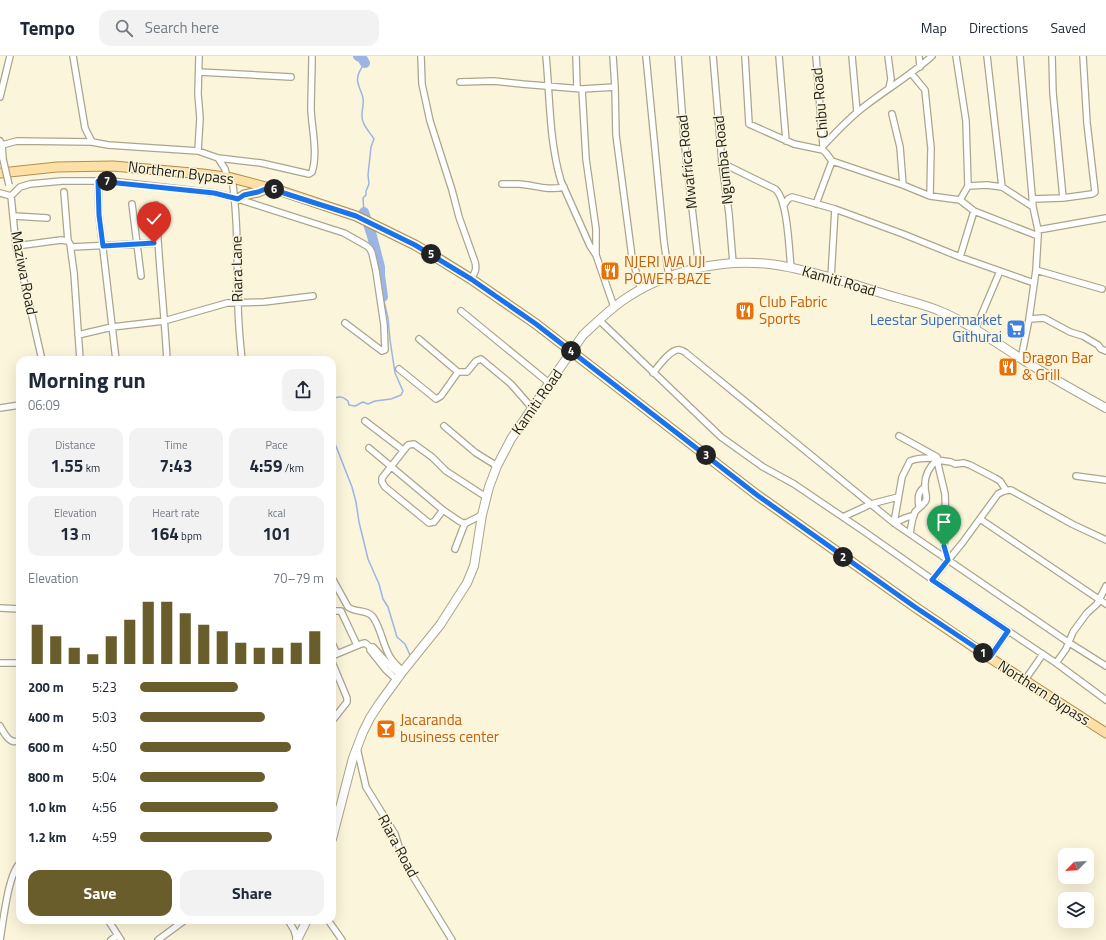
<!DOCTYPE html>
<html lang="en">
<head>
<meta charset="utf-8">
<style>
  :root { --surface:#fff; --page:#f2f2f3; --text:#1f2937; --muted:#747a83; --line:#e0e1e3; --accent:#695e2b }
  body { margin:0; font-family:"Titillium Web",sans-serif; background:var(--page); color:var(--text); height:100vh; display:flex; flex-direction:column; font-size:15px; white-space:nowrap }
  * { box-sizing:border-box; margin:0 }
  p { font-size:13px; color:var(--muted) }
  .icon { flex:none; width:22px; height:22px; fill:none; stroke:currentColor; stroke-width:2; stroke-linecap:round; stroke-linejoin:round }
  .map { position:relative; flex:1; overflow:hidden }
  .side { position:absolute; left:16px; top:300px; width:320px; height:568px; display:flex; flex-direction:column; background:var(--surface); border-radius:12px; box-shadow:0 4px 16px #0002 }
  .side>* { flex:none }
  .needle { width:26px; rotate:246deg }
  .tools { position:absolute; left:1058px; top:792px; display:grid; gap:8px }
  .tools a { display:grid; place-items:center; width:36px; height:36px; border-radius:8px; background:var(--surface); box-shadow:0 4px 16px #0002; font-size:20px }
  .pin { position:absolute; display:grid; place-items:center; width:34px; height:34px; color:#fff; margin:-41px -17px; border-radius:50% 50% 50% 0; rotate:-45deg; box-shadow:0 0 4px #0007 }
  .pin .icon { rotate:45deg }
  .km { position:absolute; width:20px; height:20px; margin:-10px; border-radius:50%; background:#222; color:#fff; font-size:11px; line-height:20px; text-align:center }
  .round { display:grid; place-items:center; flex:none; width:42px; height:42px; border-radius:12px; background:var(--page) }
  .summary { display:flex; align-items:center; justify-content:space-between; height:68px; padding:0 12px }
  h1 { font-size:22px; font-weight:700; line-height:30px }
  .figures { display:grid; grid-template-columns:repeat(3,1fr); gap:6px; height:68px; padding:4px 12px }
  .figures div { display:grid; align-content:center; border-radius:10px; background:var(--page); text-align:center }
  .figures b { font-size:17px; font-weight:700 }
  .figures small { font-size:11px; font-weight:400 }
  .figures p { font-size:11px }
  .chart { height:112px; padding:8px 12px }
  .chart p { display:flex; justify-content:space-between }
  .chart svg { width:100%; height:72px; margin-top:4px; stroke:var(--accent); stroke-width:6 }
  .primary-button { display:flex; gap:8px; margin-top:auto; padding:8px 12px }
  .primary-button a { flex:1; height:46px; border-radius:12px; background:var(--accent); color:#fff; font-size:16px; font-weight:700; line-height:46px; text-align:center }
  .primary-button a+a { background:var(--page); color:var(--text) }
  ul { padding:0 12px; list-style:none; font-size:13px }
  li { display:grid; grid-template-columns:64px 48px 1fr; align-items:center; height:30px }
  li i { height:10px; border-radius:5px; background:var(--accent) }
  header { display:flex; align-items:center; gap:24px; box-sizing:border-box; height:56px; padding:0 20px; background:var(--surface); border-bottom:1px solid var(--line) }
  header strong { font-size:19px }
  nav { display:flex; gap:22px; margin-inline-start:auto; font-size:14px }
  .search { width:280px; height:36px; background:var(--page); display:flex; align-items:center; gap:10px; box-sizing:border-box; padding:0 14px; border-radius:12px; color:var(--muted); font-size:15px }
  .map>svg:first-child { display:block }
</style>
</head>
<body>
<header>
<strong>Tempo</strong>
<div class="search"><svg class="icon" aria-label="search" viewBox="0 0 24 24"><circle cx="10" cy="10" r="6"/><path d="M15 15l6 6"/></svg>Search here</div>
<nav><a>Map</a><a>Directions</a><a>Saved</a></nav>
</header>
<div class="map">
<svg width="1106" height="884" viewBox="0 0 1106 884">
  <rect width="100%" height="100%" fill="#fbf5db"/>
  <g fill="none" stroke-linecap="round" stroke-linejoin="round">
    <path stroke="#9cb5e4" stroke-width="1.5" d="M364 156 363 142 366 139V135L369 128 368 119 371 91 374 83C369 75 361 68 362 58 362 53 364 48 363 42 362 37 359 32 358 27 356 20 361 12 365 7
      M332 343C339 340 342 340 348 345L349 349 355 350 363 346 368 348 375 345 391 343 401 339 403 335 395 317 390 284 388 262 383 241
      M332 380 352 431 356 446 359 466 368 503 379 528 383 543 388 551 397 581 405 588 410 599"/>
    <path stroke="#9cb5e4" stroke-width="10" d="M358 0 362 2 365 7
      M364 156 372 180 380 211V219L383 241"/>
    <g stroke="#aba58d" stroke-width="8">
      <path id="minor" d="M73 0 85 72 92 86
        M421 0 422 28 430 65 452 134 459 161 475 206C477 213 475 217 471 223
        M546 0C550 41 549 85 561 125L590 190 596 199 614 251
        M576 0 577 32
        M613 0 615 31 616 79 632 201 641 234
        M646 0 664 186 669 221
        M678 0 684 82 699 212
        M713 0 722 107 729 158 733 207
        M745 0 749 68 794 88 823 94 826 97 832 105 816 148
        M779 0 786 85
        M816 0 823 90
        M852 0 857 56
        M888 0 891 23 889 32
        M919 0 920 11
        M956 0 966 65 968 130 960 144
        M987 0 1002 131 1033 151
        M1020 0 1033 151 1038 174V180L1036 214 1029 263 1021 303
        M1052 0 1053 37 1063 142
        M199 16 291 21
        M911 17 920 28 925 34 931 92 930 140
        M460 26 494 25 522 28 582 33 615 31
        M582 33 586 103 596 173V199
        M0 41 10 0
        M892 58 900 91 903 129
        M0 85 2 89 17 85 92 86 108 89 198 95 218 102 225 113 227 121
        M2 89 3 103
        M824 89C837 75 850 61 865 50 887 33 911 19 932 0
        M198 95 200 62 198 38 199 0
        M218 102 261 107 309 118 312 116C318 98 312 73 311 54 311 36 312 18 312 0
        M832 105 903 129 930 140 960 144 974 155 1038 180
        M722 107 775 133C788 143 789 195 791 212
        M232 122C238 163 237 204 238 245 238 265 240 285 242 304
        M98 125 99 159 116 304
        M502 128C508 128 513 128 519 128 534 129 548 135 564 131
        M968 130 987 129 1002 131
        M64 136 68 185
        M0 137 11 140 16 190 42 304
        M11 140 20 131 30 128 62 125H110L214 137 235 142 344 177 367 190 370 193 372 197 376 215 384 269 385 294 382 295 345 267
        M1032 143 1063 142 1092 138 1094 137 1095 136 1087 67 1083 0
        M132 148 141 220
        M156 149C158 200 164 252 167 304
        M784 149 788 143 792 141 835 153 903 178 960 201 1034 227
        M14 160 47 162
        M1038 174 1106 162
        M16 190 61 184 68 185 70 188 74 217 80 304
        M71 191 157 187
        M960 201 974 155
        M1036 214 1102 233
        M831 222 835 153
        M461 255 549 327
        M1029 263 1044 262 1070 276 1083 280 1098 289 1101 293 1106 295
        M599 264 721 381 763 411 794 428 862 474 950 536 1056 607 1106 644
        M975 274 1000 215
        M78 279 112 271 164 265 227 247 264 246 313 240
        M419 283 458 316H467L476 305 481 303 511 328 532 352
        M399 313 436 343 441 340 458 316
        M653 317C658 311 671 292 680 294 681 294 685 296 686 297L894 467 1068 586 1106 610
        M0 352 20 349
        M365 365 403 394
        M444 370 476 397 497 410
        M899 380 937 401
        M369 392 443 454 459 465 463 467H466L482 459
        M937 404 945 438 946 470 944 490 948 504
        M1076 420 1106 424
        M919 451C918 443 917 436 925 431
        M443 454 434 466 429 467 385 431 382 426V422L408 389 414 388 432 401 446 415 486 441
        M843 461 871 448 898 441
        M980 463 1106 548
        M894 467 902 421 910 405C918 401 928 402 937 402V404L951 406 955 408 964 407 970 409 995 422 1000 425 1006 434
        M894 467 905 462 914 459
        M910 478C911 471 912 462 915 456 918 452 924 449 926 444 927 439 925 436 925 432 924 420 929 411 937 404
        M455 493 465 467
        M332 522 348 551C355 557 367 553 373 561 382 574 383 592 392 604 395 608 399 612 403 615
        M932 524 963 486 998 438C1003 435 1006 434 1011 434L1072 468 1106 484
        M0 552 20 553
        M332 555H341L357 589
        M332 587 337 598
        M370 591V594L386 614 397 624
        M332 600 361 588 365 587 370 591H373L391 611 401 619
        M990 601 1008 575
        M332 606 347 642V646L332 665
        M0 607H20
        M1056 607 1066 593 1073 576 1087 557 1097 548 1106 530
        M1025 624 1043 598
        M0 670C4 677 10 690 20 684
        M357 692 366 731 395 778 403 803 409 814 452 884
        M108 864 121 884
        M288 864 294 874 297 884
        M328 864 342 884
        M0 884C3 867 8 818 20 807
        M111 884 118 879
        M158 884 185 864"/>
    </g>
    <g stroke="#aba58d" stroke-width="10">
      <path id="secondary" d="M583 279C596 267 608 255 622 245 666 214 724 201 777 209 803 213 828 221 853 228 869 233 886 239 902 243 916 247 929 250 942 256 970 268 995 286 1020 302 1048 320 1077 336 1106 352
        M332 783 353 702 363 676 370 662 379 648 403 615 440 569 467 527 474 510 482 459 489 431 497 410 511 383 555 319
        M297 884 307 864"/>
    </g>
    <g stroke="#b08f4e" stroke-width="11">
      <path id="primary" d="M0 117 57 111 113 110 203 118 232 122 281 135 356 160 415 189 439 203 471 223 536 268 757 439 915 551 984 598 1106 677
        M238 143 244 139 258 136 268 132"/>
    </g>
    <use href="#minor" stroke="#fff" stroke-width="5.5"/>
    <use href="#secondary" stroke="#fff" stroke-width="8"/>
    <use href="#primary" stroke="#fee0a7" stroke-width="9"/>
    <g stroke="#aba58d" stroke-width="8" stroke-linecap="butt">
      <path id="minor-bridge" d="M3 103 9 129"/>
    </g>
    <g stroke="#aba58d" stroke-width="10" stroke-linecap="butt">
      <path id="secondary-bridge" d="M555 319 583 279"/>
    </g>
    <use href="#minor-bridge" stroke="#fff" stroke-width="5.5"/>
    <use href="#secondary-bridge" stroke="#fff" stroke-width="8"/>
  </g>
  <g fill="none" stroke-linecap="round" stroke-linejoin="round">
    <g stroke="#fff" stroke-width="8">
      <path id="route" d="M154 187 103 190 99 159 98 125 214 137 238 143 244 139 258 136 268 132 356 160 415 189 471 223 536 268 757 439 915 551 990 601 1008 575 932 524 948 504 944 490"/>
    </g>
    <use href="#route" stroke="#1a73e8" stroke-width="5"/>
  </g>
  <defs>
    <g id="restaurant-square" transform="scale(1)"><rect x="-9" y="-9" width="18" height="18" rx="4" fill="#e8710a" stroke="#fbf5db"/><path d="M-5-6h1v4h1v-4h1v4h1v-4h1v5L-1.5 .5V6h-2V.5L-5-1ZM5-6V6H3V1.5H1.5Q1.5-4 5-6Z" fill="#fff"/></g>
    <g id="supermarket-square" transform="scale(1)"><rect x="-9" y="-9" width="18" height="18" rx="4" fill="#3f7fe0" stroke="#fbf5db"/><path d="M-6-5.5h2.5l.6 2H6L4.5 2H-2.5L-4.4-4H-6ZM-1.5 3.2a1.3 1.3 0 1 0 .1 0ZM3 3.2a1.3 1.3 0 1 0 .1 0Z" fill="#fff"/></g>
    <g id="bar-square" transform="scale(1)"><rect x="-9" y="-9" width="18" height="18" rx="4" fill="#e8710a" stroke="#fbf5db"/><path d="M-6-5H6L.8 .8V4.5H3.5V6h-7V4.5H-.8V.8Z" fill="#fff"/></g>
  </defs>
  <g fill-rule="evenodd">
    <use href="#restaurant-square" x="610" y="215"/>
    <use href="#restaurant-square" x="745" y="255"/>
    <use href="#supermarket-square" x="1016" y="273"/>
    <use href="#restaurant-square" x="1008" y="311"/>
    <use href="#bar-square" x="386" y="673"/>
  </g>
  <g text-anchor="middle" stroke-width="3" stroke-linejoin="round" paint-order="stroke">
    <g font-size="15" fill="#201e14" stroke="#fbf5db">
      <text transform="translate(820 47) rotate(-95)" y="5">Chibu Road</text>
      <text transform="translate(723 104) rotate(-96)" y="5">Ngumba Road</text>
      <text transform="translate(687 106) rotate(-96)" y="5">Mwafrica Road</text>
      <text transform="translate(181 117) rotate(7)" y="5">Northern Bypass</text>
      <text transform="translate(237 213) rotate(-91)" y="5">Riara Lane</text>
      <text transform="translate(24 217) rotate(79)" y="5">Maziwa Road</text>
      <text transform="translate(839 225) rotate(16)" y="5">Kamiti Road</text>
      <text transform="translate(537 346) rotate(-55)" y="5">Kamiti Road</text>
      <text transform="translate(1044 637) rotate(33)" y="5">Northern Bypass</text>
      <text transform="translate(398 790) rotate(62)" y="5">Riara Road</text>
    </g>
    <g font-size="15" fill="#c56008" stroke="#fbf5db" text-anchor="start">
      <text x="624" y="211">NJERI WA UJI<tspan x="624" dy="17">POWER BAZE</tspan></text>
      <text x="759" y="251">Club Fabric<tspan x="759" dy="17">Sports</tspan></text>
      <text x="1022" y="307">Dragon Bar<tspan x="1022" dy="17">&amp; Grill</tspan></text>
      <text x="400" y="669">Jacaranda<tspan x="400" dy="17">business center</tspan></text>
    </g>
    <g font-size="15" fill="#366cbe" stroke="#fbf5db" text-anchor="end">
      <text x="1002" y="269">Leestar Supermarket<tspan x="1002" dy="17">Githurai</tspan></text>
    </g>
  </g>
</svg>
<div class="tools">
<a><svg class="needle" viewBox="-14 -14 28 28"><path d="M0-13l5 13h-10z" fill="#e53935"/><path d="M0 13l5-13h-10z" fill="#747a83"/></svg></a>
<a><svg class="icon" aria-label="layers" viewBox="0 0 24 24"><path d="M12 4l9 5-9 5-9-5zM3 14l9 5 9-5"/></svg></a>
</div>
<div class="pin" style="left:944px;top:490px;background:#1e9e55"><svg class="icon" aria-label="arrive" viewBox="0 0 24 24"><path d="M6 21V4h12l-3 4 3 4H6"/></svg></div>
<div class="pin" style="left:154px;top:187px;background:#d93025"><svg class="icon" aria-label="check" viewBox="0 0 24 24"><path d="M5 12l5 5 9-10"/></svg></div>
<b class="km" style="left:983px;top:597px">1</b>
<b class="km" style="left:843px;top:501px">2</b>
<b class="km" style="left:706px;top:399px">3</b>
<b class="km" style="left:571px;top:295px">4</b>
<b class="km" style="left:431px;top:198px">5</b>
<b class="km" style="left:274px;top:133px">6</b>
<b class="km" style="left:107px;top:125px">7</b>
<section class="side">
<div class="summary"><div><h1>Morning run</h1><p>06:09</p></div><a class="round"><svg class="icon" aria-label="share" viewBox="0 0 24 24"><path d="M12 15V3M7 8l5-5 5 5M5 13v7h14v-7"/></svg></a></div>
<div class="figures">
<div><p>Distance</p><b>1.55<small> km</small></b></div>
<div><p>Time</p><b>7:43</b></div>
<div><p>Pace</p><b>4:59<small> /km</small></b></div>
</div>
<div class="figures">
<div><p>Elevation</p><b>13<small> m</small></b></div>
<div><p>Heart rate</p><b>164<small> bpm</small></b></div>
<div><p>kcal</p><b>101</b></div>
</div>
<div class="chart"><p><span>Elevation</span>70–79 m</p>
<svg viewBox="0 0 160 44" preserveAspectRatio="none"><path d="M5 44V20M15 44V27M25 44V34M35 44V38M45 44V27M55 44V17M65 44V6M75 44V6M85 44V13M95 44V20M105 44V24M115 44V31M125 44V34M135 44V34M145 44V31M155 44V24"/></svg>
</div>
<ul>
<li><b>200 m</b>5:23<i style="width:53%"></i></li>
<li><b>400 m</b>5:03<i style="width:68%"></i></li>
<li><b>600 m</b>4:50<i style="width:82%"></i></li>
<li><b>800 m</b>5:04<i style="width:68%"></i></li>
<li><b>1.0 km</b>4:56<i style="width:75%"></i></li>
<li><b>1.2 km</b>4:59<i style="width:72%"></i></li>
</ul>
<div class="primary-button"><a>Save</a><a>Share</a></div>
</section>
</div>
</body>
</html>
